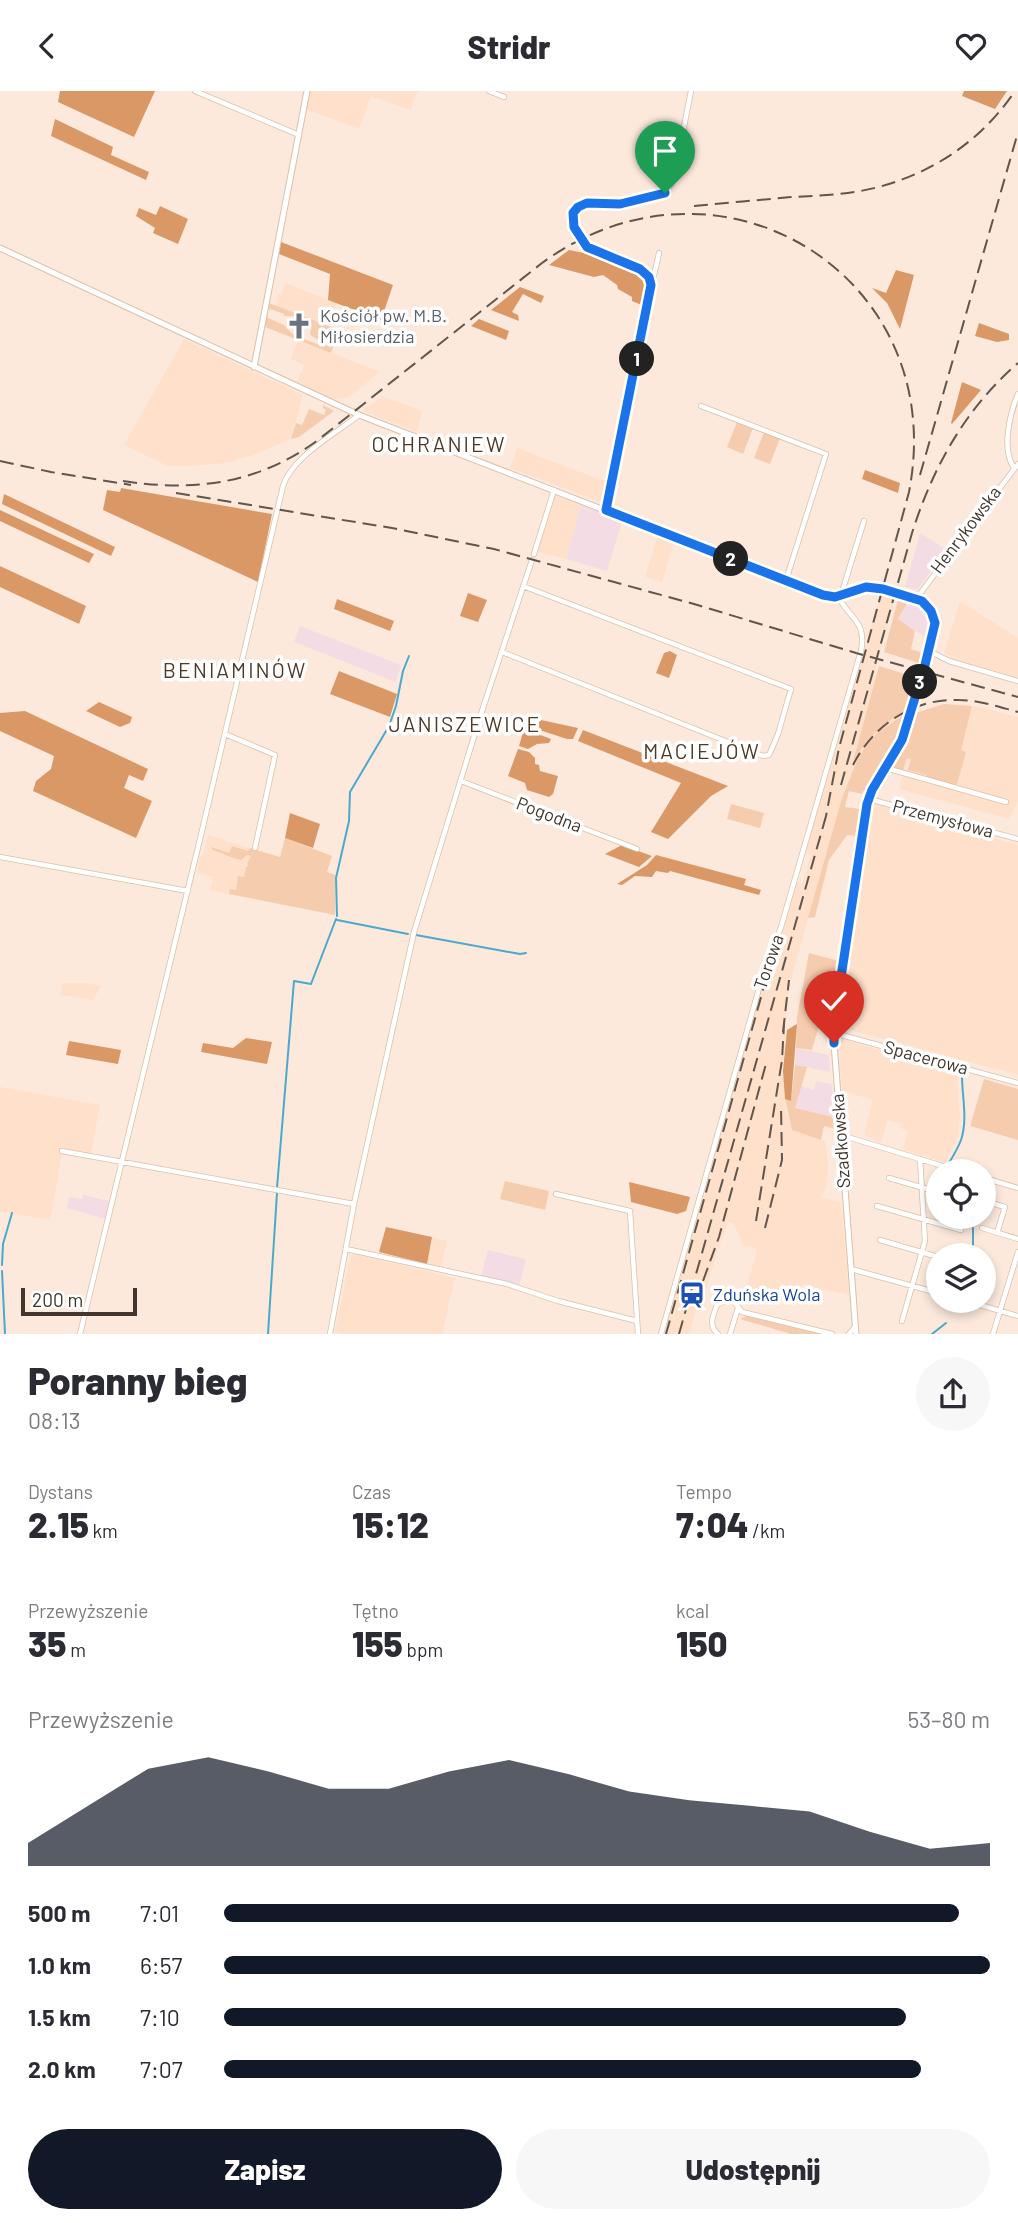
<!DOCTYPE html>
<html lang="pl">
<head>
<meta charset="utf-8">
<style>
  :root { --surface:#fff; --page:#f7f7f7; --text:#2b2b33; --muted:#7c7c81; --accent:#111827 }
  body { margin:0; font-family:Barlow,sans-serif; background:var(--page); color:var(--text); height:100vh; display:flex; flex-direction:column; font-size:26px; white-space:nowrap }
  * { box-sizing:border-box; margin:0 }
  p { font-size:23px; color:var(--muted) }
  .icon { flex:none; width:38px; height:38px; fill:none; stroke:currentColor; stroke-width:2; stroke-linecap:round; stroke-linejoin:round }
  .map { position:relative; height:1243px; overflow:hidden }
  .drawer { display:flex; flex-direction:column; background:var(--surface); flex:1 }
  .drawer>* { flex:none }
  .buttons { position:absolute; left:926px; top:1068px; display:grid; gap:14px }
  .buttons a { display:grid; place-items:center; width:70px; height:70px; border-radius:50%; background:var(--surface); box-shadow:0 4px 10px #0003; font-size:35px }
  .scale { position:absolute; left:21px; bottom:18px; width:116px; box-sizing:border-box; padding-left:7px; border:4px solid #41352d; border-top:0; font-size:19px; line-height:24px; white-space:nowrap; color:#41352d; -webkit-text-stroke:5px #fff; paint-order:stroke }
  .pin { position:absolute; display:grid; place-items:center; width:60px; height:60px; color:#fff; margin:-72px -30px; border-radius:50% 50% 50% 0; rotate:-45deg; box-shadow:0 0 7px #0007 }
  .pin .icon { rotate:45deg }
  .km { position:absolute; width:35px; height:35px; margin:-18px; border-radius:50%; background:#222; color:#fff; font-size:19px; line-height:35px; text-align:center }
  .round { display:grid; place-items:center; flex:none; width:74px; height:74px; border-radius:37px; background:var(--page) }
  .head { display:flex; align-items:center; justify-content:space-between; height:119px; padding:0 28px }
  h1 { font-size:38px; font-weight:800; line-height:52px }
  .metrics { display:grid; grid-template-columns:repeat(3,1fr); gap:10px; height:119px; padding:7px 28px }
  .metrics div { display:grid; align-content:center }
  .metrics b { font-size:35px; font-weight:800 }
  .metrics small { font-size:19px; font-weight:400 }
  .metrics p { font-size:19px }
  .chart { height:196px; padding:14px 28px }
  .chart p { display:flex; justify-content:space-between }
  .chart svg { width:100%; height:126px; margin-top:7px; fill:var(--accent); opacity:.7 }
  .cta { display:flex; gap:14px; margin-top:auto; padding:14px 28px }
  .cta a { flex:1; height:80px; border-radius:42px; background:var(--accent); color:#fff; font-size:28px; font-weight:800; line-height:80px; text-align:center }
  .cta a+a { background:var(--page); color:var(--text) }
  ul { padding:0 28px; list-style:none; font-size:23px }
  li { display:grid; grid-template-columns:112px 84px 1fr; align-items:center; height:52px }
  li i { height:18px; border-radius:9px; background:var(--accent) }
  header { display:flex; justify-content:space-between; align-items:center; height:91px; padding:0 28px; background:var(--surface); font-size:32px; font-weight:800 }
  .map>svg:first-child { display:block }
</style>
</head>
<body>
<header><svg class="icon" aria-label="back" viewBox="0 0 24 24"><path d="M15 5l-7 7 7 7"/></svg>Stridr<svg class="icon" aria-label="heart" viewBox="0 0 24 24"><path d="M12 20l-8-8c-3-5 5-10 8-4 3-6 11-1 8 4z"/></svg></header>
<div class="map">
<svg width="1018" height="1243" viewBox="0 0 1018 1243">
  <rect width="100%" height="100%" fill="#fce9dc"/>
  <path fill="#f4dce5" d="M581 414 622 430 607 480 566 468Z
    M920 442 947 459 917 499 905 496Z
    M910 507 926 521 931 534 929 548 898 529Z
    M300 535 401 574 396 591 294 551Z
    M796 957 829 964 830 981 795 974Z
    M816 990 832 993 833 1026 795 1017 800 995 814 999Z
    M83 1104 110 1110 105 1128 67 1117 69 1106 82 1108Z
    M488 1159 526 1168 519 1195 481 1185Z"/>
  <path fill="#fee0cb" d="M310 0H418L411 19 371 5 359 38 306 18Z
    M285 192 337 212 328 235 276 215 278 203 281 204Z
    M184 248 303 304 291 348 254 364 236 368V371L191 375H168L124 354Z
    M298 249 380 281 349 306 333 308 297 291 304 274 291 268Z
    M382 305 422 320 417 341 362 320Z
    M517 357 609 392 605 411 603 412 510 377Z
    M554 404 581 414 566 468 538 461Z
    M658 444 674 450 662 491 645 486Z
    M881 500 896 504 874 584 876 585 853 669 876 639 891 627 909 617 908 621 883 637 864 658 845 698 790 892 787 911 783 980 786 1021 792 1039 825 1050 828 1070 827 1093 822 1107 841 1111 849 1204 802 1193 798 1208 747 1196 757 1158 748 1155 744 1156 734 1133 728 1131 716 1164 706 1200 703 1199 702 1201 689 1243H664L765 885 780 844 796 792 802 793 807 778 811 763 804 761 830 680Z
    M960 510 1018 547V589L957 570 944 562Z
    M960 615 979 616 1018 626V711L1009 728 899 698 920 621Z
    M873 712 1018 754V984L839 936Z
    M208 744 253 758 242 806 210 799 213 786 197 782 199 769 204 761Z
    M62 892H83L101 895 93 909 60 904Z
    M838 947 957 981 960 1026 958 1045 945 1071 903 1059 908 1040 900 1037 901 1033 888 1029 881 1052 864 1044 873 1009 842 1000Z
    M0 996 100 1014 91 1062 63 1058 50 1129 0 1120Z
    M432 1146 447 1150 441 1176 427 1173Z
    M355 1163 455 1187 442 1243H342L335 1241 350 1166Z"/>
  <path fill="#f6ccae" d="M269 212 339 239 331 262 265 236 267 224 268 227 284 234 294 244 322 255 324 251 313 246 310 243 312 233C306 224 294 225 284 225V223L270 218 269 220Z
    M323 314 334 320 299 346 291 348 296 332 302 334 309 318 324 324 326 319 323 317Z
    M737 331 753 337 743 363 727 356Z
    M764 341 780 347 770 373 754 367Z
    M899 505 910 507 898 528 915 540 911 558 925 563 922 573 884 561Z
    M879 575 918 587 909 617C885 631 868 646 853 670Z
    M944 613 972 615 961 659 966 661 957 693 955 694 928 688 926 684 908 679 911 668 907 667 903 680 893 678 892 674 906 650 915 622Z
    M908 621 896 655 868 701 863 700 862 703 849 700 845 716 860 718V737L857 745 847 744 829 769 815 826 808 827 842 707 856 672 864 658 878 641Z
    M731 713 764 722 760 737 727 728Z
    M285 747 332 765 327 781 335 784V824L229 803 230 798 236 799 238 785 244 786 246 776 249 775 247 773 251 765 247 764 241 769C231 767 223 762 213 759L211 756 229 762 232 755 248 760 250 757 280 766Z
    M809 862 839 870 830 919 829 941 818 938 812 959 796 957 797 926Z
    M795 974 807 976 795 1017 833 1026 835 1038 824 1035 821 1049 792 1039 785 1008 791 1010Z
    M984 988 1018 998V1049L970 1035Z
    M505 1090 549 1100 545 1119 500 1108Z
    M748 1224 824 1243H791L740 1228Z"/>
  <path fill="#d99865" d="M60 0H155L134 46 58 11Z
    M964 0H1007L995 18 962 5Z
    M55 28 113 56 111 64 149 81 146 89 51 45Z
    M160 115 188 128 178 153 153 142 155 137 136 125 139 117 156 124Z
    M281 151 393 194 381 229 328 209 330 183 279 163Z
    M569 159 589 163 644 184 648 193 644 215 632 210V206L618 198 617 194 603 184 594 186 549 174Z
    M896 179 914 184 900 238 887 212 872 197 886 202Z
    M520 196 544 205 541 212 523 203 512 221 518 224 519 230 491 219Z
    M479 228 509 240 506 249 471 235Z
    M979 232 1009 243V249L997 251 975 245Z
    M962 291 981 299 952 333 951 332Z
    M865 379 900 392 898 402 862 388Z
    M121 397 272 423 258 491 103 419 107 399 120 401Z
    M4 403 115 456 111 465 2 413Z
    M0 419 94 463 89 472 0 430Z
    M0 475 86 515 79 533 0 496Z
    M468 502 487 509 478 531 460 525Z
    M337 508 394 530 390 540 334 518Z
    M670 560 677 564 669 587 656 582 664 562Z
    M339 580 397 603 390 626 330 603Z
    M99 611 132 626 130 632 120 636 86 620Z
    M25 620 148 678 143 690 129 684 124 697 152 710 136 747 33 700 36 690 51 678 54 665 0 640V622Z
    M532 627 578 637 573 648H567L524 634V630Z
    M524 638 551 648 549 652 537 653 528 658 519 655Z
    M583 639 728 695 711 705 668 748 651 741 681 692 578 650Z
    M518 658 529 661 535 667V673L539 674 540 680 558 685 553 703 549 706 527 699 525 692 508 685Z
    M290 722 320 733 313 757 285 747Z
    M622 754 652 765 639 776 605 763Z
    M656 764 746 788 744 794 761 799 759 804 670 780 668 782 656 780 652 786 635 785 622 794 617 793 647 774Z
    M797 933 791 1010 785 1008 783 980 787 939Z
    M246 947 272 951 267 973 201 961 203 952 233 957Z
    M69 950 121 959 118 973 66 964Z
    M629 1091 690 1106 686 1120 677 1123 631 1111Z
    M386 1136 432 1146 427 1173 379 1161Z"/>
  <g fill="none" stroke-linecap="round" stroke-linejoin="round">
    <path stroke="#49aacd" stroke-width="2" d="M337 825 336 787 349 730 350 701 389 635 396 615 403 580 409 565
      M337 829 408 843
      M416 844 520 863 526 862
      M944 1080C950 1070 957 1060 961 1049 968 1028 962 1006 962 985
      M277 1097 294 890 311 893 336 828
      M973 1137V1164
      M2 1174 3 1153 12 1122
      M2 1180 5 1243
      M268 1243 277 1102
      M932 1243 946 1232"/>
    <g stroke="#dcbfa9" stroke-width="6">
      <path id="minor" d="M195 0 299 44
        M489 0 504 6
        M650 189C639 169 607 170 590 157 584 153 580 147 577 140 573 134 571 127 574 120 585 101 660 128 674 87L691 0
        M701 315 826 363 786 489
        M1014 377C1001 358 1010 322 1018 303
        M606 419 650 205C652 190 656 177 659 162
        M534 463 554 399
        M841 504 864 430
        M916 508 1018 373
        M929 560 949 570 1018 590
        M502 561 763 665 769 664 770 662 778 643 791 598 523 495
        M225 643 275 664 255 757
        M886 677 1006 711
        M461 690 637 758
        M869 708 1018 748
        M0 766 188 800
        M834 942 1018 992
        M841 1044 959 1080
        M62 1060 354 1113
        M889 1087 938 1101
        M984 1087 1018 1097
        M556 1103 630 1120 638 1243
        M984 1110 1005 1116 997 1142
        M877 1115 961 1139
        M982 1137 1018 1148
        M880 1149 938 1166
        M346 1158 507 1193 558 1210 637 1230
        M851 1178 938 1202
        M963 1209 1018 1225
        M902 1230 925 1150 920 1068
        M80 1243 201 744 283 395C292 366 335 343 359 324
        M330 1243 354 1113 414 841 480 626 532 469
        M661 1243 760 894 781 836 861 560C867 529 849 528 838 505
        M718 1243C708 1235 713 1224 717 1214L726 1209 735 1212 742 1221 832 1243
        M730 1243 738 1217
        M849 1243 855 1236
        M993 1243 1018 1161"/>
    </g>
    <g stroke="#dcbfa9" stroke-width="7">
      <path id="tertiary" d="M0 157 359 324 823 504 835 506 866 496 883 498 922 510 931 520 935 532 929 560 902 649 872 700 867 713 834 933V952L856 1243
        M254 276 307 0"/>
    </g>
    <use href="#minor" stroke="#fff" stroke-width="4.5"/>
    <use href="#tertiary" stroke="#fff" stroke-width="5"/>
    <path stroke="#62554c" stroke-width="2" stroke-dasharray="14 7" stroke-linecap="butt" d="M694 115C726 112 759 109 791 106 812 105 834 104 855 101 921 90 978 55 1015 0
      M0 370 51 381 131 394
      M920 384 1018 41
      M123 390C195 401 258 393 318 349L542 172C720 43 951 185 909 401L839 657 826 725
      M176 402 392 437 494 458 694 513 856 562 1018 606
      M853 674C873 634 914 607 959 609 979 609 999 616 1018 621
      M841 694 912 442C933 376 965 318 1018 272
      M783 941 789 889
      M756 1130 782 969 784 933
      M765 1137 782 1069 781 1016
      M703 1190 719 1146 767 969
      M666 1243 765 892 778 859
      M679 1243 828 718"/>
  </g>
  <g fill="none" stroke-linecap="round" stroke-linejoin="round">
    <g stroke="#fff" stroke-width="14">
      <path id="route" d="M665 102 620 113 587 112 578 116 573 122 574 136 587 156 640 178 649 186 651 194 606 419 823 504 835 506 866 496 883 498 922 510 931 520 935 532 925 574 902 649 872 699 867 713 834 933V952"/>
    </g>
    <use href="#route" stroke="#1a73e8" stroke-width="9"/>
  </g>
  <defs>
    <g id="church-bare" transform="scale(2.1)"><path d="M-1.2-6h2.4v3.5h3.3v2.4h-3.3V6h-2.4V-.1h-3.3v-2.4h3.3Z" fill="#6b7280" stroke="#fff" stroke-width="2.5" paint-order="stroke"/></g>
    <g id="station-bare" transform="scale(2.1)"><path d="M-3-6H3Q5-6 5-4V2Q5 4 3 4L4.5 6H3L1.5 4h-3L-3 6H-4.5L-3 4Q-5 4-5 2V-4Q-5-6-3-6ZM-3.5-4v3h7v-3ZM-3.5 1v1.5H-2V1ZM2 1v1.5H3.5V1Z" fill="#1a4fb4" stroke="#fff" stroke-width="2.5" paint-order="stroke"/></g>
  </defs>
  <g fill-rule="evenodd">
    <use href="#church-bare" x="299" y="235"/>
    <use href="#station-bare" x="692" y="1204"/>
  </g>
  <g text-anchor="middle" stroke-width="7" stroke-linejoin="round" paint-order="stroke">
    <g font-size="18" fill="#5b616d" stroke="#fff" text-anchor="start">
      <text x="320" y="231">Kościół pw. M.B.<tspan x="320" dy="21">Miłosierdzia</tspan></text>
    </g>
    <g font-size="18" fill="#41352d" stroke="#fff">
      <text transform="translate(966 439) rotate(-53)" y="6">Henrykowska</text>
      <text transform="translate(549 724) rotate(21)" y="6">Pogodna</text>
      <text transform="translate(943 728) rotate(15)" y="6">Przemysłowa</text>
      <text transform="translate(769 871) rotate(-71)" y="6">Torowa</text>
      <text transform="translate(926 967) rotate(15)" y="6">Spacerowa</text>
      <text transform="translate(841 1050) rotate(-94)" y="6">Szadkowska</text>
    </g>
    <g font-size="18" fill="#164399" stroke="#fff" text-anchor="start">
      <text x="713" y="1210">Zduńska Wola</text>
    </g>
    <g font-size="21" letter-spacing="2" fill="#513927" stroke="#fff">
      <text x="439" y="361">OCHRANIEW</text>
      <text x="235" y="587">BENIAMINÓW</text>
      <text x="465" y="641">JANISZEWICE</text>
      <text x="702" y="668">MACIEJÓW</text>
    </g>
  </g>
</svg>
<div class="buttons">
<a><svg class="icon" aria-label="locate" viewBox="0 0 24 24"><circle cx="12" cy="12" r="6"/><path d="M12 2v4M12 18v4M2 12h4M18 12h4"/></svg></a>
<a><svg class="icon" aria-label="layers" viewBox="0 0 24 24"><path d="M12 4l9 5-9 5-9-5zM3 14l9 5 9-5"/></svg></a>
</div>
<div class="scale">200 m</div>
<div class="pin" style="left:665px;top:102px;background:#1e9e55"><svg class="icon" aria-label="arrive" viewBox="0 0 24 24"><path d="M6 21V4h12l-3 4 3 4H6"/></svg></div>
<div class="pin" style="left:834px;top:952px;background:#d93025"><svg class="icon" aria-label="check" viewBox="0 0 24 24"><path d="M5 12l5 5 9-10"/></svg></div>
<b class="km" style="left:637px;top:268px">1</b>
<b class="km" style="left:731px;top:468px">2</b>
<b class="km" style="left:920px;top:591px">3</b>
</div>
<section class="drawer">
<div class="head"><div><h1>Poranny bieg</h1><p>08:13</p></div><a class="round"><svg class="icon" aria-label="share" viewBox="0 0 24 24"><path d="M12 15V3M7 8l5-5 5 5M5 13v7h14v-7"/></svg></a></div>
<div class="metrics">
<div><p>Dystans</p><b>2.15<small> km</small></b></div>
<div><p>Czas</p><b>15:12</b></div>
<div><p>Tempo</p><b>7:04<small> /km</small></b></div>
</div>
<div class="metrics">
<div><p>Przewyższenie</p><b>35<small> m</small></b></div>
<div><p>Tętno</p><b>155<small> bpm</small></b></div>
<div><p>kcal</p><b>150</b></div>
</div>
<div class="chart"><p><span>Przewyższenie</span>53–80 m</p>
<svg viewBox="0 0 160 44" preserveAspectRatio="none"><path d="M0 44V36L10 23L20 10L30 6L40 11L50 17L60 17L70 11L80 7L90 12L100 18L110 21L120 23L130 25L140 32L150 38L160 36V44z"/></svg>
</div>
<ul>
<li><b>500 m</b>7:01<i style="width:96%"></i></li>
<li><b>1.0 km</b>6:57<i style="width:100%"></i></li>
<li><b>1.5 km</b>7:10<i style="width:89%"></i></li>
<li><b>2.0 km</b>7:07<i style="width:91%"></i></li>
</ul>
<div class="cta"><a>Zapisz</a><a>Udostępnij</a></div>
</section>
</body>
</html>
